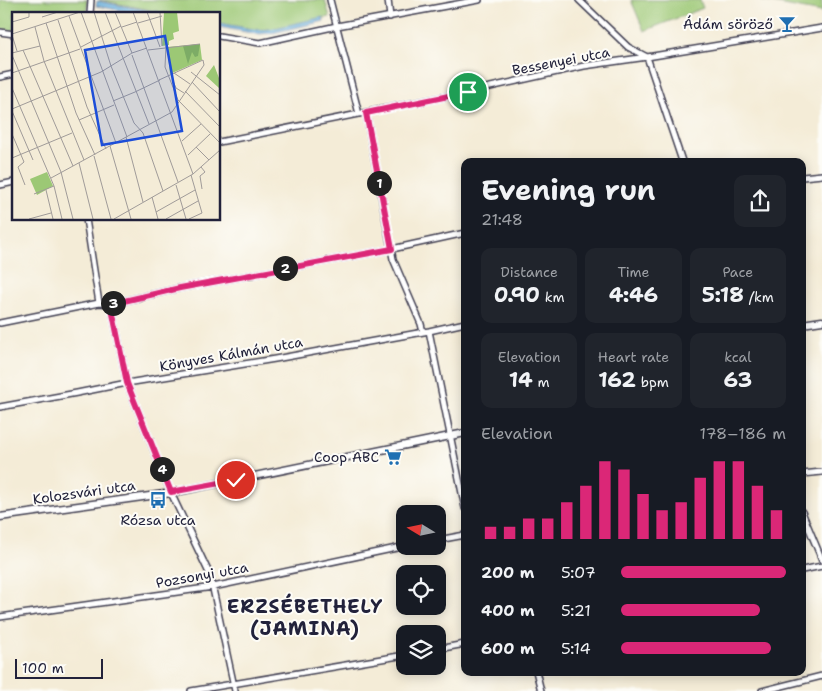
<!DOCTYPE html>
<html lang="en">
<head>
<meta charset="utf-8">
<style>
  :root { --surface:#171b24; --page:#20242c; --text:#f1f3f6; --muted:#9ea1a6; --accent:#db2777 }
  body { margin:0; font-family:"Shantell Sans",sans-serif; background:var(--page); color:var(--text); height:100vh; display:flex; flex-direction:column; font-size:19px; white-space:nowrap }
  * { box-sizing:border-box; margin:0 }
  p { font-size:16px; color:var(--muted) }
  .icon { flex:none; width:28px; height:28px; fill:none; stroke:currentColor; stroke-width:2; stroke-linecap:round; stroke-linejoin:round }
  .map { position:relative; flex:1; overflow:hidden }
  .panel { position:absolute; left:461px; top:158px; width:345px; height:518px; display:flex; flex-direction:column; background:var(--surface); border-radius:10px; box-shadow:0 2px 12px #0003 }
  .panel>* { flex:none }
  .needle { width:32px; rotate:280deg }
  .controls { position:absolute; left:396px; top:505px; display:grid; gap:10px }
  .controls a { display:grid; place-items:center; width:50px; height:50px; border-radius:10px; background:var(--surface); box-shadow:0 2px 12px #0003; font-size:25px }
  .scale { position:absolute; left:15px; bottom:12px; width:88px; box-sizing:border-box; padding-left:5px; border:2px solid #22223b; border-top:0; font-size:14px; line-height:18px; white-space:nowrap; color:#22223b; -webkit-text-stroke:4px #fdfcf7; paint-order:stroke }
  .pin { position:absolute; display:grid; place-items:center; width:42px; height:42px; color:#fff; margin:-21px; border:2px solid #fff; border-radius:50%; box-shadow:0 1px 5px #0007 }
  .km { position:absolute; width:25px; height:25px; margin:-12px; border-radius:50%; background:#222; color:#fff; font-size:14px; line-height:25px; text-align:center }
  .round { display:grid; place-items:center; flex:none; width:52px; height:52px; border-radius:10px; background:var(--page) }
  .headline { display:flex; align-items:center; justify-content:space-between; height:85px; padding:0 20px }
  h1 { font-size:28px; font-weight:700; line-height:38px }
  .figures { display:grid; grid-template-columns:repeat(3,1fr); gap:8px; height:85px; padding:5px 20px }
  .figures div { display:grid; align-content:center; border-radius:10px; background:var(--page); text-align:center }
  .figures b { font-size:21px; font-weight:700 }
  .figures small { font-size:14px; font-weight:400 }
  .figures p { font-size:14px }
  .chart { height:140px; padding:10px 20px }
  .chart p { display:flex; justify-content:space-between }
  .chart svg { width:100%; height:90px; margin-top:5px; stroke:var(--accent); stroke-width:6 }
  ul { padding:0 20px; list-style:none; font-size:16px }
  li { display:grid; grid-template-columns:80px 60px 1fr; align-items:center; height:38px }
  li i { height:12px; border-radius:6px; background:var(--accent) }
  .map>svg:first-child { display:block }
</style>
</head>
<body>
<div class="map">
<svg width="822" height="691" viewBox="0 0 822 691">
  <rect width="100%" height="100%" fill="#fdfcf7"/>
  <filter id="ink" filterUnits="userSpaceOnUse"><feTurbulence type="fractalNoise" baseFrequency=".02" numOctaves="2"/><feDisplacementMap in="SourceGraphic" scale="10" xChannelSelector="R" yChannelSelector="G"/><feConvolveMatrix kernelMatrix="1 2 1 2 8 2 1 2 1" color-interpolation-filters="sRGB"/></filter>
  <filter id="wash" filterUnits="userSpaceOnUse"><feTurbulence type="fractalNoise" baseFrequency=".0096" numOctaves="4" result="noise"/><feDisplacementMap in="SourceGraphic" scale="20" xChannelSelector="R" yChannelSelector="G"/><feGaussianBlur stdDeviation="1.12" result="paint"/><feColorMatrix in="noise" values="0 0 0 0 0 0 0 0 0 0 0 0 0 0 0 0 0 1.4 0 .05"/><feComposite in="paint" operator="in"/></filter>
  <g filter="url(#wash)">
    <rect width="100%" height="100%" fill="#f4ecd7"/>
    <path fill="#9cc875" stroke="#5f7558" d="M0 0H87V14H14V31L0 29Z
      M99 0H325L330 17 271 29 257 30 219 23V14H172Z
      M631 0H700L703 8 644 31Z
      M757 0H822V12Z"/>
    <path fill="#65addc" stroke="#44688c" d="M97 1 167 14H141L96 6Z
      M323 17 324 21 272 33 257 34 219 27V23L257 30 271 29Z"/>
  </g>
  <g filter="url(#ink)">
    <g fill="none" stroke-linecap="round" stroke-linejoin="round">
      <g stroke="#424052" stroke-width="8">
        <path id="minor" d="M330 0 359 114
          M388 0 390 17
          M579 0 628 47 647 57 682 161
          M90 14 91 0
          M0 32 14 34
          M219 36 260 43 337 26 479 0
          M0 77 14 74
          M366 113 393 259 421 324 423 332
          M219 142 468 92 584 66 647 57 822 28
          M802 177 822 175
          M0 185 14 182
          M86 219 99 303 111 304 180 288 392 249 465 233
          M111 304 127 383 171 493 210 575 235 691
          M0 323 99 303
          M429 331 465 508
          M0 407 77 393 127 383 275 359 429 331 465 323
          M802 474 822 472
          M802 512 822 560
          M438 540 465 535
          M802 570 822 566
          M0 617 213 587 406 546
          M438 649 465 644
          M536 671 541 691
          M191 691 405 655
          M762 691 822 676"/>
      </g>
      <g stroke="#424052" stroke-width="9">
        <path id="tertiary" d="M802 324 822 321
          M0 517 171 493 465 433"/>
      </g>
      <use href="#minor" stroke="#fff" stroke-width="5"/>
      <use href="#tertiary" stroke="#fff" stroke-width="6"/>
    </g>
  </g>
  <g fill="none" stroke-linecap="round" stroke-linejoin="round" filter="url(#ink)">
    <g stroke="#fff" stroke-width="10">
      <path id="route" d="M236 480 171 492 127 383 111 304 180 288 392 249 366 113 468 92"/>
    </g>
    <use href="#route" stroke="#db2777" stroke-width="6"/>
  </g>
  <defs>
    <g id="bar-bare" transform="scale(1.35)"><path d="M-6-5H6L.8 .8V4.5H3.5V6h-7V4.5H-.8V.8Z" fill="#1f6fb2" stroke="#fdfcf7" stroke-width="2.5" paint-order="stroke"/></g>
    <g id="supermarket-bare" transform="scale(1.35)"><path d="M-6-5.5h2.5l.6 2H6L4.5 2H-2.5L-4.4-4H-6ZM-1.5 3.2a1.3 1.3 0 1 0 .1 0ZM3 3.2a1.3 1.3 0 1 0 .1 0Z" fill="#1f6fb2" stroke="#fdfcf7" stroke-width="2.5" paint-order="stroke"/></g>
    <g id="bus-bare" transform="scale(1.35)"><path d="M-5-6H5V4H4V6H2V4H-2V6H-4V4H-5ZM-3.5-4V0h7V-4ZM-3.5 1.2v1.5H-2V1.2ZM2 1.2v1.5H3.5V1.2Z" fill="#1f6fb2" stroke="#fdfcf7" stroke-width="2.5" paint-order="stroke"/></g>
  </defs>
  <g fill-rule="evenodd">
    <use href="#bar-bare" x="787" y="24"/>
    <use href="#supermarket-bare" x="393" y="457"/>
    <use href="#bus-bare" x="158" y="500"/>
  </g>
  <g text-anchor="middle" stroke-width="4" stroke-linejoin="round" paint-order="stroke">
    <g font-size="14" fill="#22223b" stroke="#fdfcf7" text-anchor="end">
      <text x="773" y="29">Ádám söröző</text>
      <text x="379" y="462">Coop ABC</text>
      <text x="158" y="525" text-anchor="middle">Rózsa utca</text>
    </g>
    <g font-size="14" fill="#22223b" stroke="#fdfcf7">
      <text transform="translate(561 61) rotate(-11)" y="5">Bessenyei utca</text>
      <text transform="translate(231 354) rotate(-10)" y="5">Könyves Kálmán utca</text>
      <text transform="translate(84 492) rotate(-8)" y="5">Kolozsvári utca</text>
      <text transform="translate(202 575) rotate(-10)" y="5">Pozsonyi utca</text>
    </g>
    <g font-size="19" font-weight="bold" letter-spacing="1" fill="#22223b" stroke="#fdfcf7">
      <text x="305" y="613">ERZSÉBETHELY<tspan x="305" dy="22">(JAMINA)</tspan></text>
    </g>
  </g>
  <g transform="translate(12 12)">
    <rect width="208" height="208" fill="#f4ecd7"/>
    <path d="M152 0H165L167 19 161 21 162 27 157 29V33L150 34ZM188 32 190 48 158 62 155 35ZM202 53 207 66V76L194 64ZM35 160 41 174 25 183 18 167Z" fill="#9cc875"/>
    <path d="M188 32 186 44 183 45 180 40 176 52 171 34Z" fill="#7dac66"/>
    <path fill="none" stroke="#a09b99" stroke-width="1" d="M69 0 115 125M82 0 99 54 122 111 131 121 151 179M93 0 137 112M103 0 120 41M121 0 181 162M135 0 148 35M148 0 150 34M57 4 104 131M30 5 46 0M46 8 75 95 94 137M0 10 17 5V0M34 11 64 101 83 143M126 11 150 4M23 15 32 49 72 148M110 15 125 10M0 22 68 0M0 23 5 39M154 34 153 55 166 88 208 131M69 35 109 14M11 38 61 154M136 38 188 32M0 41 28 34M0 43 49 160 61 207M120 43 166 170M179 60 208 83M0 61 68 37M162 61 178 72M161 69 164 76 172 81M180 70 208 100M0 76 42 174 50 207M173 79 208 115M123 80 148 68M101 89 123 80M0 97 89 60 120 41 135 36M0 99 21 148M67 108 102 93M0 122 12 150 6 155 13 173M114 125 131 190M170 129 189 112M98 134 119 207M184 135 197 148M176 143 198 122M82 144 99 207M0 146 60 121M67 151 81 207M189 155 193 160 188 164 190 177M39 166 160 100 192 53 191 48 147 68M164 173 174 207M34 178 41 207M22 182 42 174M140 185 146 207M144 200 183 178M17 207 39 201M102 207 181 162 208 138M154 207 186 189M177 207 190 201 179 163"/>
    <path fill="#1d4ed8" fill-opacity="0.15" stroke="#1d4ed8" stroke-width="2.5" d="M153 24 170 119 90 133 73 38Z"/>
    <rect width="208" height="208" fill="none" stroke="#22223b" stroke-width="2.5"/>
  </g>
</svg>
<div class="controls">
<a><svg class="needle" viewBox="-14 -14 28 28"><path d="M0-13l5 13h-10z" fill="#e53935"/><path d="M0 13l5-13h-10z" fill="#9ea1a6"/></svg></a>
<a><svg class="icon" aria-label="locate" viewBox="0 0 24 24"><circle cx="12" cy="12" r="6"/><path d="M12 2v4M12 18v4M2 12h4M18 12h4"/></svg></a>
<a><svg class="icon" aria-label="layers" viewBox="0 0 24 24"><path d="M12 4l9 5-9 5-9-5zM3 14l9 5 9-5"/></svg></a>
</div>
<div class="scale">100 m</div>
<div class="pin" style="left:468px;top:92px;background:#1e9e55"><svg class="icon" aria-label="arrive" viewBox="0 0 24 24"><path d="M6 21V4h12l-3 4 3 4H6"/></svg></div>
<div class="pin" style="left:236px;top:480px;background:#d93025"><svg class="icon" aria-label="check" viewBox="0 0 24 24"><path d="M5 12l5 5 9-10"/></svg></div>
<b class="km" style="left:379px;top:183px">1</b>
<b class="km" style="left:285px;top:268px">2</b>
<b class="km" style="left:113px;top:303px">3</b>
<b class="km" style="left:162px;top:469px">4</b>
<section class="panel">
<div class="headline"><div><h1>Evening run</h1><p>21:48</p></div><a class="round"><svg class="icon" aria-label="share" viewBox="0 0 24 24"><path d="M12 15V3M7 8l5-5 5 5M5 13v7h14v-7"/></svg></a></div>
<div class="figures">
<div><p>Distance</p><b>0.90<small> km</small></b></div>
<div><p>Time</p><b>4:46</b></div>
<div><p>Pace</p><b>5:18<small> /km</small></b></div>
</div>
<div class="figures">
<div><p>Elevation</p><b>14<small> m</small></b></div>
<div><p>Heart rate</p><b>162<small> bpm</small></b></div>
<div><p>kcal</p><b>63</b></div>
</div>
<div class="chart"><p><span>Elevation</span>178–186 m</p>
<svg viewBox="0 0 160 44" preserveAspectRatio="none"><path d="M5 44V38M15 44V38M25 44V34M35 44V34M45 44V26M55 44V18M65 44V6M75 44V10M85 44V22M95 44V30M105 44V26M115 44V14M125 44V6M135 44V6M145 44V18M155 44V30"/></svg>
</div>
<ul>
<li><b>200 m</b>5:07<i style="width:100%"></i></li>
<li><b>400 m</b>5:21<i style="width:84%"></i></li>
<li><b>600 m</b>5:14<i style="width:91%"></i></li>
</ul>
</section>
</div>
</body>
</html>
